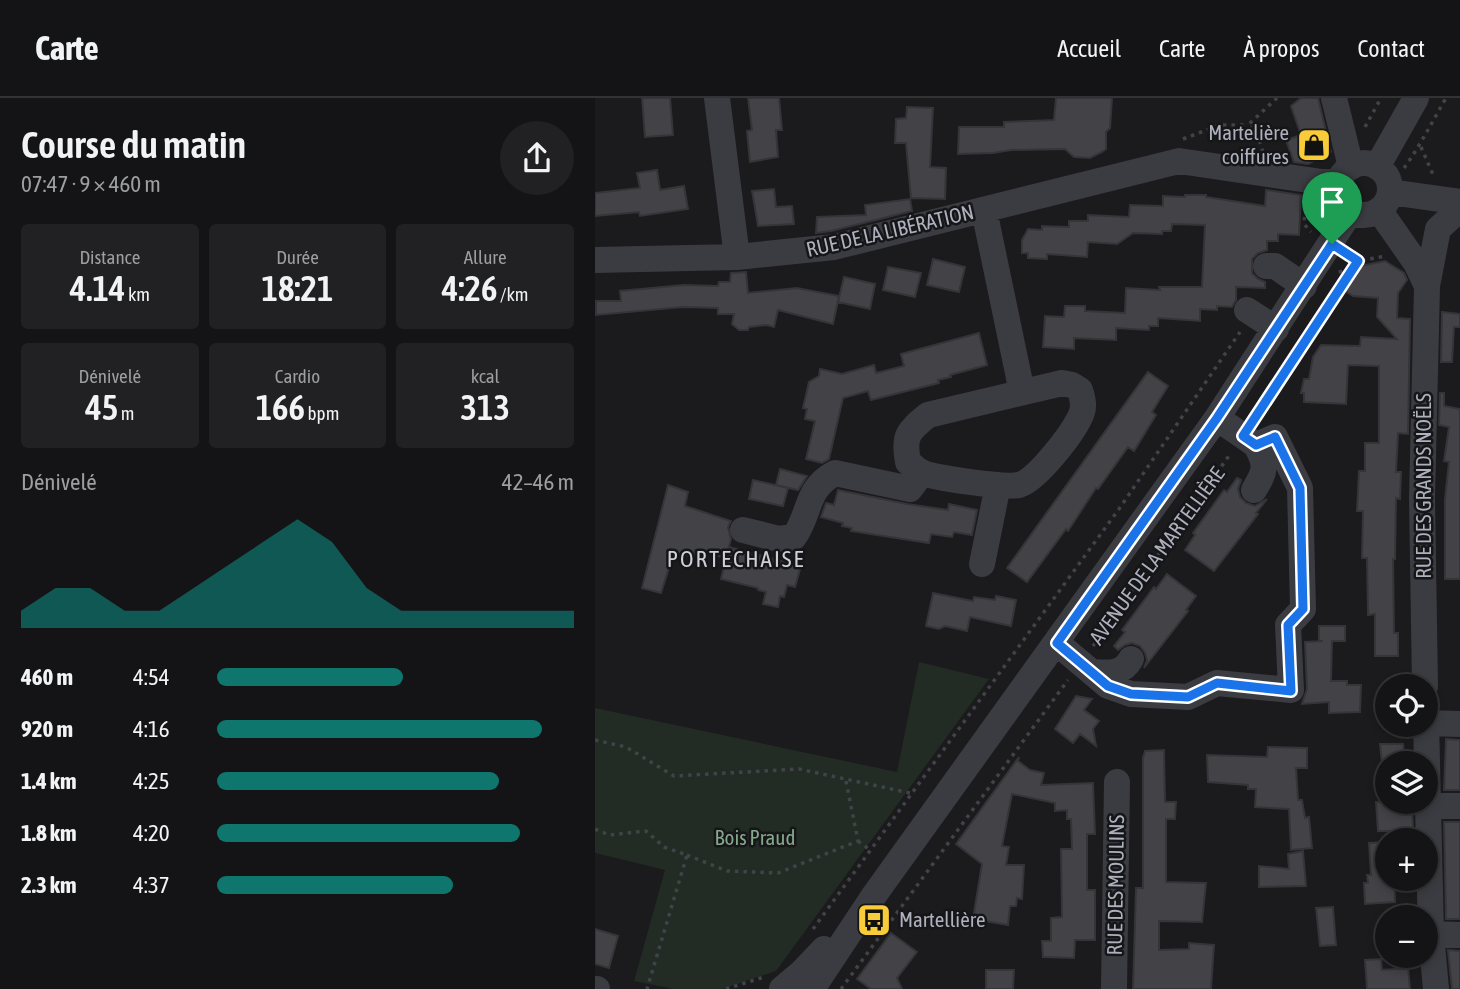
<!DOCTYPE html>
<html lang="fr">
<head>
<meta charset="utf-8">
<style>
  :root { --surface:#141416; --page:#212123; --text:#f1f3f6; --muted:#9d9ea1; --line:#333335; --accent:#0f766e }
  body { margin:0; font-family:"Asap Condensed",sans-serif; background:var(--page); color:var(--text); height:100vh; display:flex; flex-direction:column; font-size:26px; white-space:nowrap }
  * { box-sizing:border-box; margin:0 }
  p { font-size:23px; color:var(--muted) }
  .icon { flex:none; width:38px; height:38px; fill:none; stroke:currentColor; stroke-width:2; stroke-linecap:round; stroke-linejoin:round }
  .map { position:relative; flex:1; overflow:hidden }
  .sheet { display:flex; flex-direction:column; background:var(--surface); width:595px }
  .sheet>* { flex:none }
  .tools { position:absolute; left:780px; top:576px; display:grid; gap:14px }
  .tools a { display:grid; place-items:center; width:63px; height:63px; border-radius:50%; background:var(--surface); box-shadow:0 4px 10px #0003,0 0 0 2px var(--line); font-size:35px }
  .pin { position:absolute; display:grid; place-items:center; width:60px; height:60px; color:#fff; margin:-72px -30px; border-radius:50% 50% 50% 0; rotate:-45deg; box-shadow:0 0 7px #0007 }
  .pin .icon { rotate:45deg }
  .round { display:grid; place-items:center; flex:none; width:74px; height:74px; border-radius:37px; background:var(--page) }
  .head { display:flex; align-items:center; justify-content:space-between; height:119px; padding:0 21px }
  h1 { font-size:38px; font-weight:600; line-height:52px }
  .stats { display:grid; grid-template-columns:repeat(3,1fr); gap:10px; height:119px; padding:7px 21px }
  .stats div { display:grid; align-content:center; border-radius:7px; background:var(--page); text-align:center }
  .stats b { font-size:35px; font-weight:600 }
  .stats small { font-size:19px; font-weight:400 }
  .stats p { font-size:19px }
  .chart { height:196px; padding:14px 21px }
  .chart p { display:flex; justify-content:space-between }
  .chart svg { width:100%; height:126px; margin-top:7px; fill:var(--accent); opacity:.7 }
  ul { padding:0 21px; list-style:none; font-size:23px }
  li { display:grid; grid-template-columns:112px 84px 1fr; align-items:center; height:52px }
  li i { height:18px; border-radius:9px; background:var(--accent) }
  header { display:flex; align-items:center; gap:42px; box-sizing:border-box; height:98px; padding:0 35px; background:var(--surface); border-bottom:2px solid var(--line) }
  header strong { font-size:33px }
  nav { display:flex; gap:38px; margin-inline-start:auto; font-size:24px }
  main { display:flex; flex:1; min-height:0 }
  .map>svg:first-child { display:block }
</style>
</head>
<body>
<header>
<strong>Carte</strong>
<nav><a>Accueil</a><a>Carte</a><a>À propos</a><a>Contact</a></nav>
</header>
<main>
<section class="sheet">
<div class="head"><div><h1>Course du matin</h1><p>07:47 · 9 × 460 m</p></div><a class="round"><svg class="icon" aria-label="share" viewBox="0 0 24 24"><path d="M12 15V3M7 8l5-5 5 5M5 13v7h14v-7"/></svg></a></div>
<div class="stats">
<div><p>Distance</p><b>4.14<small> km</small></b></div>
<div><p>Durée</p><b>18:21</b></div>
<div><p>Allure</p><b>4:26<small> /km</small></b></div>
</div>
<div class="stats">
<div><p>Dénivelé</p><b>45<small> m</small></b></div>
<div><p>Cardio</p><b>166<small> bpm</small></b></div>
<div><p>kcal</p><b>313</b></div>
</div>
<div class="chart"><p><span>Dénivelé</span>42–46 m</p>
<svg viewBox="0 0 160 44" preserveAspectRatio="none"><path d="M0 44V38L10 30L20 30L30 38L40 38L50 30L60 22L70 14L80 6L90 14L100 30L110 38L120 38L130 38L140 38L150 38L160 38V44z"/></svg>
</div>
<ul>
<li><b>460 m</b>4:54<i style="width:52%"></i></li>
<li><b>920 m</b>4:16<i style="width:91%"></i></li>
<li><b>1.4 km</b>4:25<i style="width:79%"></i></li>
<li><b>1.8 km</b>4:20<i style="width:85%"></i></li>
<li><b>2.3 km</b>4:37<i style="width:66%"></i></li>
</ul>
</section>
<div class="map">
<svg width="865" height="891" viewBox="0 0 865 891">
  <rect width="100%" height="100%" fill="#1b1a1d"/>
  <path fill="#222b24" d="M324 564 394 581 181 873 127 891H79L39 883 70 772 0 755V610L302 674Z"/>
  <path fill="#424247" stroke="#353439" stroke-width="2" d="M47 0H75L78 37 50 39Z
    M153 0H184L187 32H181L183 59 155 64 152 33 157 32Z
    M461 0H517L515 30 511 34V51L507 54 495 60 479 59 470 51 416 52 398 55 363 56 364 29H409V24L459 22Z
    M706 0H723L736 54 713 66 699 64 691 42 706 37 696 8Z
    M312 9 338 10 335 69 351 70 350 101 316 100 311 45H300L301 21 311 20Z
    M62 72 65 92 89 88 93 111 45 118 44 114 0 118V95L45 90 42 75Z
    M179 91 181 109 197 108 199 126 163 128 157 93Z
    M671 92 706 97 704 137 683 136V143H672V152L663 155 657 161V175L663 181 670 184V190L641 189V202L637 209 622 208V212L605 211V223L563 220V228H554V232L521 230V242L479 240V251L448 249 450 218 469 219 470 208H490V213L530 215 531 190 565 192 564 189H607L610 127 577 126 576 133H567V136L538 135 522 146 493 144 492 159 452 156V161L433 160V155H427V142L433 131 447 132V128L474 129V123H493V117L534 119 535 107 568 108V98L590 99V97H611V99L670 108Z
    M315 101 317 113 236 133 221 135 222 119 271 117 270 107Z
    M338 161 370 169 364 194 332 187Z
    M790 163 809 175 812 182 803 195 802 220 815 221 813 336 803 335 801 374H806L805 401 801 400 800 461H798L799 535H803V558H780V516L773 517 772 460H767L768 413H762L764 373H770V345H784V268L753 267 751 306 709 304V295H706L709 281H714L718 259 726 247 765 248 766 239 802 241 782 219 783 200 758 198 749 192 766 168Z
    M293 169 326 175 320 199 288 192Z
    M151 174 153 195 202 190 244 198 238 226 183 212 179 229 172 227 154 229 153 232H144L137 226 139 216H123V210L88 209 1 217V203H26L25 193 89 187 123 188 124 184H135L136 175Z
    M249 179 280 186 275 211 243 204Z
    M847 214 865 216V229H859L857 264H846Z
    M384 235 392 267 355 277 356 279 343 282 344 285 276 302 273 293 248 300 234 361 227 365 211 361 220 323 210 321 212 311 208 310 214 284 224 278 225 271 247 276 279 267 281 275 309 268 306 256Z
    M553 274 573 288 557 314 561 317 539 353 533 349 503 391 501 390 473 433 471 431 432 484 412 470Z
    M845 295H849V308L865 311V481H850V401L854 364 849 363 854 329 844 327Z
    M185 371 212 378 203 392 181 387Z
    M642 380 646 382 643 391 645 399 651 405 660 408 672 401 661 415 663 416 619 473 590 452 600 437 598 435 629 392 632 394Z
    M158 382 193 390 188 408 154 401Z
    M73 387 93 394 90 408 136 423 133 429 136 441 131 460 100 452 99 459 79 454 66 495 47 490Z
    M243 392 312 406 353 412 354 406 382 412 377 437 359 434 357 439 336 436 334 445 256 433 257 430 247 428 248 425 226 419 231 405 239 407Z
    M134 449 206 468 200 489 192 487 189 499 185 498 183 509 168 506 171 494 163 492V490L126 481Z
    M572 476 601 498 591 512 593 513 549 570 552 562 550 555 545 548 537 545 530 547 523 552 519 548 530 534 527 532 559 489 561 491Z
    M338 495 378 503 379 499 400 502 401 498 421 502 416 528 375 519 372 533 350 528 344 531 331 528Z
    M724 528H750V543H737L736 583H752V587H766L765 614 734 615V604L707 606 712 591 710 544 728 543H724Z
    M481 598 497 601 489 612 504 623 498 631 501 648 485 636 478 645 460 631Z
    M851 641 865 642V692H849Z
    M785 646H808L810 665H787Z
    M673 649 712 650V670H701L703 702H707L710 720 714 719 717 750 696 752 694 711 660 709 661 691H653V687L613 684 612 657 672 659Z
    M569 652 570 704H581L580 721H571V784L611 785 607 824 564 823V852L594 851V845L619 847 616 891H538L541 790H548V660L550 653Z
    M424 659 423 663 435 672 449 675 446 687 498 685 500 736H492V792H500V842H480L479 860 448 859 447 843H456V820L467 819 466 751H477L476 721H472V712L460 713V705L417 696 407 748 414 749 411 767H429L427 801 422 800 421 808H415L413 827 378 821 387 766 361 746Z
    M781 704H817L818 733H783Z
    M849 724H865V821H851Z
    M793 744V780H799L800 804 770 806 769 785H773L772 777H776L774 745Z
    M708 753 711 788 664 789V768L694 771 693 756Z
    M738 809 741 847 725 848 721 810Z
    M0 831 23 838 14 870 0 866Z
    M296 835 322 854 302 880 307 891H276L262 881Z
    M853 852 865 853V891H857Z
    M786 861 787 872 813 870 815 891H772L770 862Z
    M391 872H419L418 891H391Z"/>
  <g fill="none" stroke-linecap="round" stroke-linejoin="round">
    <path stroke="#414349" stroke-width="3.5" stroke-dasharray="3.5 5" stroke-linecap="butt" d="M770 29 786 0
      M588 41 625 27H653
      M826 49 839 79
      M668 54 663 38 653 27 682 0
      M809 70C825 48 837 24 851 0
      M711 102 709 126 716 134
      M719 126 730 106
      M752 156 763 163 791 158
      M745 172 747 180 746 188
      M660 319 763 163
      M498 548 636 355
      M0 642 31 649 79 678 204 671 315 695
      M0 731 14 737 51 733 69 749 92 757 52 891
      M263 743 275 752
      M92 757 132 773 183 775 263 743 251 683
      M218 831 524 411 645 234
      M131 891 169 879
      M246 891 473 582"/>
    <path stroke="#3b3c42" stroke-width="26" d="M122 0 142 159
      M739 0 756 69
      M743 91a26 26 0 1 1 52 0a26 26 0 1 1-52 0Z
      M782 69 821 0
      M795 94 865 104
      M389 112 427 294
      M784 112 821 165 832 188
      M0 162 142 159 239 149 584 63 727 84H745
      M671 168H680L709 188
      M652 212 681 231
      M467 285 477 287 485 292C488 301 490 310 485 319 477 336 442 382 424 387 411 390 338 380 326 374 322 372 317 367 313 364 308 338 313 333 333 317Z
      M659 392C671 372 672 368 661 347
      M148 432 184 441 199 439C216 415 210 391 240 375L315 391 327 375
      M387 466 403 387
      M462 545 513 588 536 596 593 599 622 585 696 592 693 527 708 511 705 390 680 339 661 347 622 320
      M498 574C514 575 527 577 536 561
      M830 588 827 400 832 188 843 131 865 111
      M831 622 836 836 841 891
      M831 625 865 626
      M833 708H865
      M836 836 865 837
      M0 891H2
      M187 891 206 875 229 851
      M217 891 280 796 622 320 756 113
      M519 891 522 684"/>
  </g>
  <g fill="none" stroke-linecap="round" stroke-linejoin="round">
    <g stroke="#fff" stroke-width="14">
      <path id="route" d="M737 146 763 163 648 338 661 347 680 339 705 390 708 511 693 527 696 593 622 585 593 599 536 596 513 588 462 545 622 320Z"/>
    </g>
    <use href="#route" stroke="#1a73e8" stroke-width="9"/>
  </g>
  <defs>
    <g id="shop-square" transform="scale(1.75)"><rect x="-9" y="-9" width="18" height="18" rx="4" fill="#f8cc38" stroke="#161518"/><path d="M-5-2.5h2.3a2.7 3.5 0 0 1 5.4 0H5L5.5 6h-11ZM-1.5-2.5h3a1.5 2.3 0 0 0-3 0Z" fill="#111"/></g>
    <g id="bus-square" transform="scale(1.75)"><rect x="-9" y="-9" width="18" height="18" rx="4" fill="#f8cc38" stroke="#161518"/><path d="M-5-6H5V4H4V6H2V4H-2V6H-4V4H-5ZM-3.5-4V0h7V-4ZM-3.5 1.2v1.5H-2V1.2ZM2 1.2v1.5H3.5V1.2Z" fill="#111"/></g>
  </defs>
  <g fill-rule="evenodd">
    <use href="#shop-square" x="719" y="47"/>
    <use href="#bus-square" x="279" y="822"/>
  </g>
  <g text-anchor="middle" stroke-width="5" stroke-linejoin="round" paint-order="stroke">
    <g font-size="21" fill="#adb0bd" stroke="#161518" text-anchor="end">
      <text x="694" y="42">Martelière<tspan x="694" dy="24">coiffures</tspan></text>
      <text x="304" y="829" text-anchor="start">Martellière</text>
    </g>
    <g font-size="21" fill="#adb0bd" stroke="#161518">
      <text transform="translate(295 133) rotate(-13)" y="7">RUE DE LA LIBÉRATION</text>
      <text transform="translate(829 388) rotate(-90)" y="7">RUE DES GRANDS NOËLS</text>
      <text transform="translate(562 458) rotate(-54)" y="7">AVENUE DE LA MARTELLIÈRE</text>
      <text transform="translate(521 787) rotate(-89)" y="7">RUE DES MOULINS</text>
    </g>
    <g font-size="21" fill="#83a88a" stroke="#161518">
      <text x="160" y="747">Bois Praud</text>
    </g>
    <g font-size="23" letter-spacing="2" fill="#ced0d8" stroke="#161518">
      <text x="141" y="469">PORTECHAISE</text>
    </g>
  </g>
</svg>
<div class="tools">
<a><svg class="icon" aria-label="locate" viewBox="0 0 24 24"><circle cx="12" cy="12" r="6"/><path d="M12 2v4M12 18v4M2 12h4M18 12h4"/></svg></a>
<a><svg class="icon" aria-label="layers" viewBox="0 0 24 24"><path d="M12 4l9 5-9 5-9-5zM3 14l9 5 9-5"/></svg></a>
<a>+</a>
<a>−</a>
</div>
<div class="pin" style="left:737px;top:146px;background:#1e9e55"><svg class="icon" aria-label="arrive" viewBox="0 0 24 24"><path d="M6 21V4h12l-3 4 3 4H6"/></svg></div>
</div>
</main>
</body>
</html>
